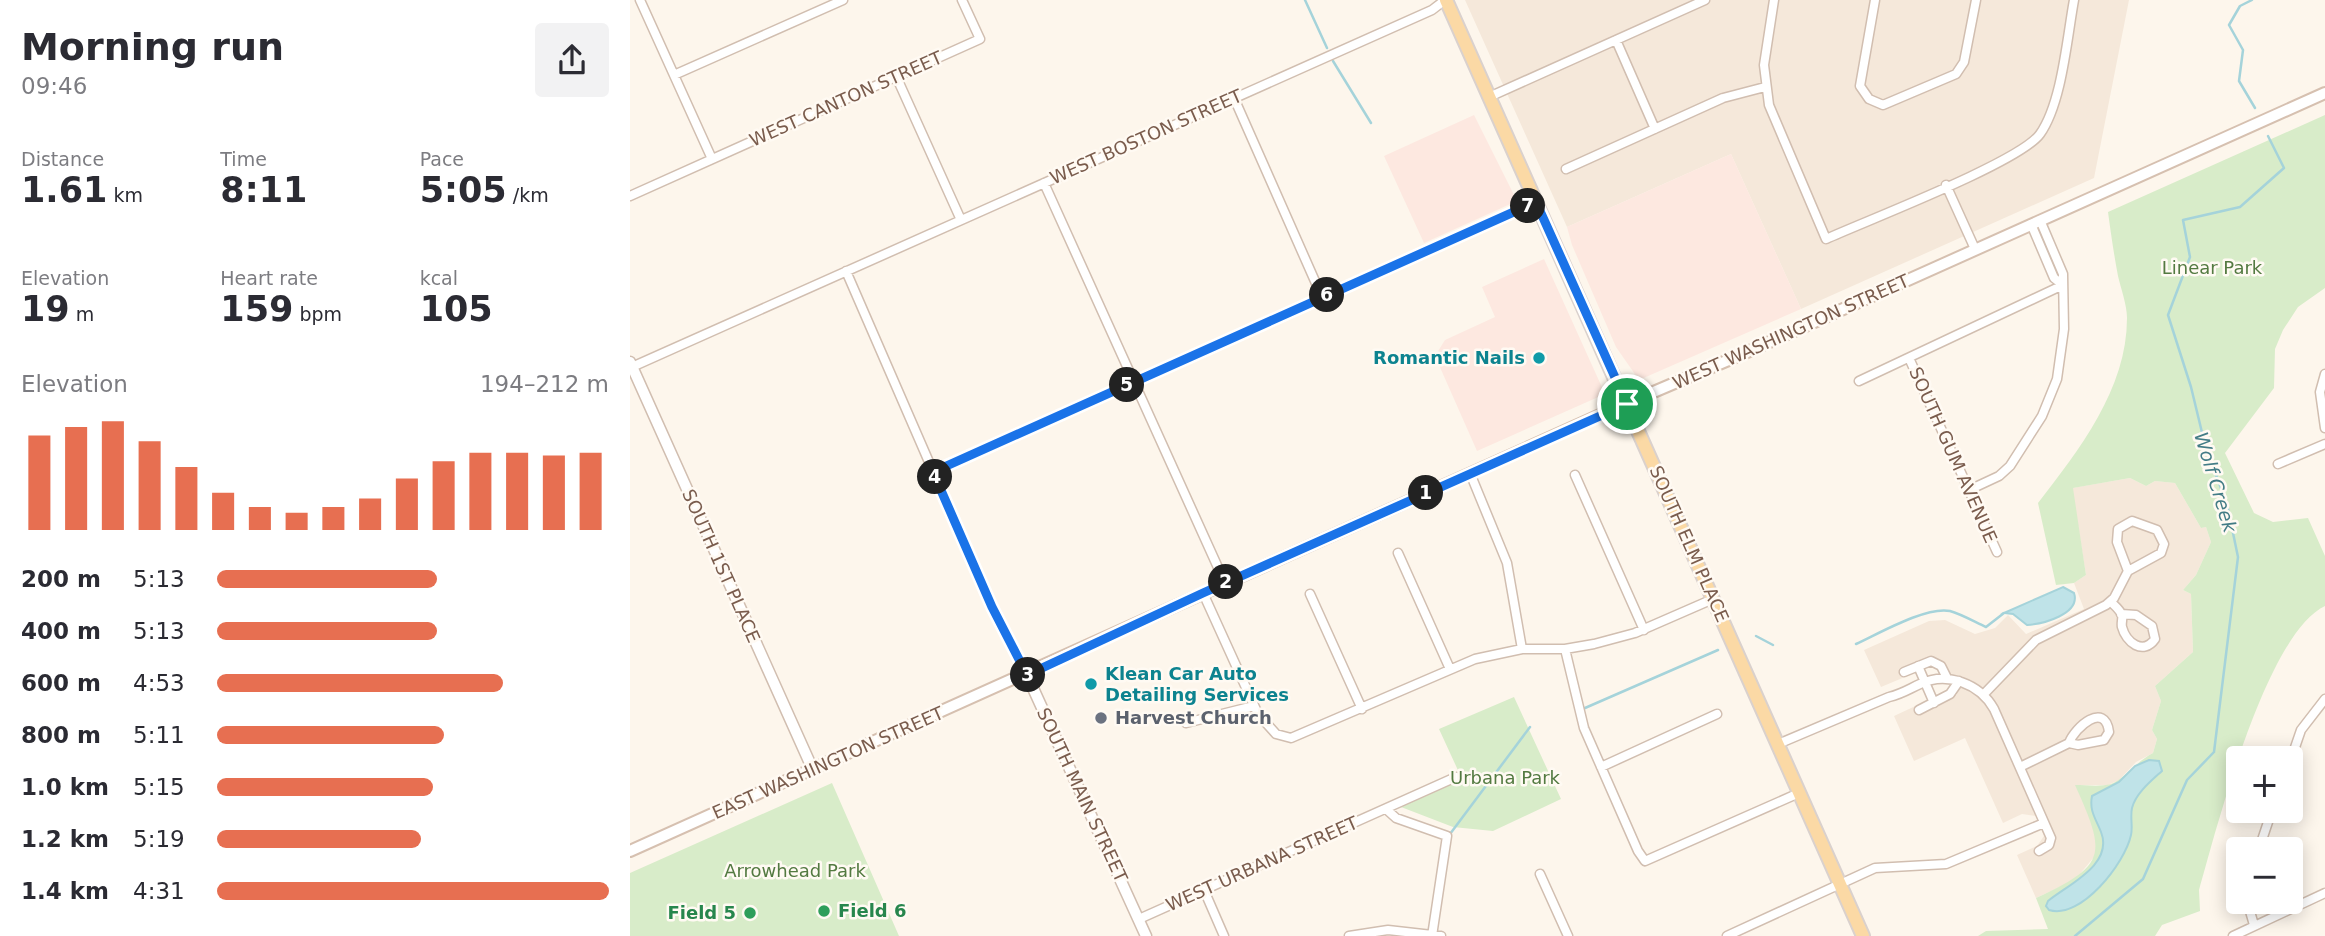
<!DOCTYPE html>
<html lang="en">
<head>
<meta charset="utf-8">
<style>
  :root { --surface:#fff; --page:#f2f2f3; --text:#2b2b33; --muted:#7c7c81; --accent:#e76f51 }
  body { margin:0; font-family:"DejaVu Sans",sans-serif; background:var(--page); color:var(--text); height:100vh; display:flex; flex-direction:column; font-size:26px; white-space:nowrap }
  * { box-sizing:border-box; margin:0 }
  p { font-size:23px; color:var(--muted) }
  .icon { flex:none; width:38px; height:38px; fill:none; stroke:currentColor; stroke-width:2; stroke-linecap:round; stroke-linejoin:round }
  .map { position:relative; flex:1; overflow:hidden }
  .side { display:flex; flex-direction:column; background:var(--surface); width:630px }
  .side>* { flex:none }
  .fabs { position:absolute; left:1596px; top:746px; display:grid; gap:14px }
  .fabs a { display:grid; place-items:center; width:77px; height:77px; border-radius:7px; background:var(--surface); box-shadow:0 4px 18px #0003; font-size:35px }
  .pin { position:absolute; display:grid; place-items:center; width:60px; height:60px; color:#fff; margin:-30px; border:4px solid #fff; border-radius:50%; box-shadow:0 2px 7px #0007 }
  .km { position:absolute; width:35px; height:35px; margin:-18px; border-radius:50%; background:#222; color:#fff; font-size:19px; line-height:35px; text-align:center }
  .round { display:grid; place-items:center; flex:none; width:74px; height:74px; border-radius:7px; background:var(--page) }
  .summary { display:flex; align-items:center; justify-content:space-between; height:119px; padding:0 21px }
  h1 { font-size:38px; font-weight:700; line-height:52px }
  .metrics { display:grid; grid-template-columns:repeat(3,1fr); gap:10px; height:119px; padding:7px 21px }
  .metrics div { display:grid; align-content:center }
  .metrics b { font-size:35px; font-weight:700 }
  .metrics small { font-size:19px; font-weight:400 }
  .metrics p { font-size:19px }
  .chart { height:196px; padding:14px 21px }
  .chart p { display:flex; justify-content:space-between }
  .chart svg { width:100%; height:126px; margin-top:7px; stroke:var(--accent); stroke-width:6 }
  ul { padding:0 21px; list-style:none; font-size:23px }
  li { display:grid; grid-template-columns:112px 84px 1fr; align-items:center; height:52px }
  li i { height:18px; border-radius:9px; background:var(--accent) }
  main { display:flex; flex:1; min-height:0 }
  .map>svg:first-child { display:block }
</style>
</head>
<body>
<main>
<section class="side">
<div class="summary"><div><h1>Morning run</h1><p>09:46</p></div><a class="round"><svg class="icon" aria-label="share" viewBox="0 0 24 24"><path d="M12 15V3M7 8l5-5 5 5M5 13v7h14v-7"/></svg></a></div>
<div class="metrics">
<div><p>Distance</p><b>1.61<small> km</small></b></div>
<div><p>Time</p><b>8:11</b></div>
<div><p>Pace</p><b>5:05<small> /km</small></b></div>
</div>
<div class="metrics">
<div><p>Elevation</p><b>19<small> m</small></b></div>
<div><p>Heart rate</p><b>159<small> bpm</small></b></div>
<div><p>kcal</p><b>105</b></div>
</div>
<div class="chart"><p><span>Elevation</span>194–212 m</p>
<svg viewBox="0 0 160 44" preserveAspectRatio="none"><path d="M5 44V11M15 44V8M25 44V6M35 44V13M45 44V22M55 44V31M65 44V36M75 44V38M85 44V36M95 44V33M105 44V26M115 44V20M125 44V17M135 44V17M145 44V18M155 44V17"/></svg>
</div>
<ul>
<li><b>200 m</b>5:13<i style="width:56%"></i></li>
<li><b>400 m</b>5:13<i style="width:56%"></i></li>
<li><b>600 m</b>4:53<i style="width:73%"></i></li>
<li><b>800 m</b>5:11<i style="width:58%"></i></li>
<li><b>1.0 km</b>5:15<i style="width:55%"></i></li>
<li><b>1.2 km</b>5:19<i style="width:52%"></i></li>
<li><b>1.4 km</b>4:31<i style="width:100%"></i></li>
</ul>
</section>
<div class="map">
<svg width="1695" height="936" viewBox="0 0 1695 936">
  <rect width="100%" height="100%" fill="#fdf6ec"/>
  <path fill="#f5e8da" d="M835 0H1499L1464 178 1171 309 1101 154 937 227Z
    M1500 478 1516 486 1525 481 1545 483 1571 528 1576 527 1581 542 1566 575 1553 590 1561 594 1563 652 1525 686 1531 701 1522 730 1527 739 1523 753 1506 762 1489 780 1478 785H1446L1464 826 1468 845 1464 857 1445 880 1406 898 1387 855 1407 846 1414 836 1406 816 1392 814 1373 823 1335 738 1284 761 1264 716 1294 702 1327 695 1313 661 1251 687 1234 650 1299 621 1315 620 1345 634 1365 628 1378 615 1396 634 1454 609 1444 583 1456 575 1442 488Z"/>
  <path fill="#fde8e0" d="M844 115 887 201 794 243 754 156Z
    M1101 154 1171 309 1009 380 986 347 942 245 937 227Z
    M914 259 975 394 847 451 805 356 815 340 865 317 852 287Z"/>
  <path fill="#d8ecc9" d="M1695 115V288L1668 307 1653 330 1645 349 1644 388 1595 453 1624 513 1643 522 1678 518 1695 556V606C1636 634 1587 827 1569 890L1570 911 1532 925 1525 936H1348L1356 931 1418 929 1406 898C1478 865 1476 854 1445 785 1456 785 1470 787 1481 784 1493 780 1507 761 1523 753L1527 739 1522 730 1531 701 1525 686 1563 652 1561 594 1553 590 1566 575 1581 542 1576 527 1571 528 1545 483 1525 481 1516 486 1500 478 1443 488 1456 575 1444 583 1426 585 1408 503C1449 450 1497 389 1497 318 1497 305 1491 289 1488 276 1484 255 1481 234 1478 212Z
    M884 697 931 799 863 831 823 827 771 807 832 779 809 729Z
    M202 783 269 936H0V873Z"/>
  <path fill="#bfe3e8" stroke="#a5d3da" stroke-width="2" d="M1433 587 1444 593C1451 614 1413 624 1397 625L1383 614 1374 613Z
    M1519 760 1529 761 1532 771C1521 781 1506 793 1502 808 1500 817 1503 827 1501 835 1495 863 1451 920 1419 910L1416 906 1418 901C1437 885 1484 865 1471 832 1466 819 1459 811 1462 796L1489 782 1505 766Z"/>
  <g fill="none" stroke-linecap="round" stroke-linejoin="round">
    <path stroke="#a5d3da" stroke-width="2.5" d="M675 0 697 48
      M1622 0 1610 6 1599 25 1613 50 1609 81 1625 108
      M703 61 741 123
      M1126 636 1143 645
      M1226 644C1248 634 1296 606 1320 611 1331 614 1345 622 1356 627L1374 613
      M955 708 1088 650
      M828 774H838L856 784
      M820 834 900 727
      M1445 936 1513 879 1557 780 1584 752 1608 557 1597 504 1576 449 1561 387 1538 315 1560 257 1553 220 1610 207 1654 168 1638 136"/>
    <g stroke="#d1beb0" stroke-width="11">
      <path id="minor" d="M10 0 82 159
        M1144 0 1134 65 1139 105 1196 239C1238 220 1390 162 1410 134 1432 103 1437 38 1444 0
        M1245 0 1230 86 1239 99 1253 105 1326 74 1334 62 1346 0
        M986 40 1025 129
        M44 75 213 0
        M266 76 331 220
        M859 97 1075 0
        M604 98 692 297
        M936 169 1093 98 1135 87
        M414 183 595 583
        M1316 185 1345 249
        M0 196 350 39 332 0
        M1401 224 1424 278 1433 285
        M216 271 362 607 397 675
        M1279 358 1367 552
        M2 367 802 10 815 0
        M1695 374 1690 392 1695 428
        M1229 381 1433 285
        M1648 464 1695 444
        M303 472 906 202
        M840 473 877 563 892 649
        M945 475 1014 630
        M1339 490 1369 476 1380 466 1412 416 1427 379 1434 329 1433 274 1410 220
        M768 553 820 669
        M573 593 628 714 646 734 661 738 845 659 892 649H935L964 644 1005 633 1083 599
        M680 594 732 709
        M1481 602C1484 605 1490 610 1492 615 1493 619 1491 623 1492 627 1496 642 1513 656 1525 639L1522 626 1506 615 1491 614
        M935 649 954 728 1008 851 1015 861 1169 793
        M1288 666 1304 703
        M1274 672 1301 661 1311 666 1317 678
        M1354 694 1406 640 1476 605 1484 598 1498 571 1531 553 1534 544 1527 530 1502 521 1488 529 1487 542 1498 571
        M1289 710 1320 694 1329 681
        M556 723 624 706
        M1148 744 1259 697C1272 694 1279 689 1290 684 1317 671 1350 684 1364 709L1421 838 1419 845 1409 851
        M1661 759 1671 730 1695 699
        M971 767 1087 714
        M1390 767 1439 743C1445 727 1475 701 1479 732L1474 740 1448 745 1439 743
        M756 809 766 818 817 836 802 936
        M1629 849 1642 810
        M910 874 938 936
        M574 890 594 936
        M1617 901 1624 925
        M509 919 826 777
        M719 936 758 930 811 936
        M1097 936 1245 868 1316 864 1414 823
        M1603 936 1695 893"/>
    </g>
    <g stroke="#d1beb0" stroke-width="13">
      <path id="tertiary" d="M0 362 183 770
        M397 675 516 936"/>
    </g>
    <g stroke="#d6c0b0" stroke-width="14">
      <path id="secondary" d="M0 851 979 411 1115 353 1695 93"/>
    </g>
    <g stroke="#dad1cd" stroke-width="16">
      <path id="primary" d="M816 0 1233 936"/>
    </g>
    <use href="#minor" stroke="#fff" stroke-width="8"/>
    <use href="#tertiary" stroke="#fff" stroke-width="10"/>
    <use href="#secondary" stroke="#fff" stroke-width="10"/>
    <use href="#primary" stroke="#fbd9a5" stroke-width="12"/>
  </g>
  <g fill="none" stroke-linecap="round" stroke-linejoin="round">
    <g stroke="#fff" stroke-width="14">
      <path id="route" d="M906 202 997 404 573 593 397 675 362 607 303 472Z"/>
    </g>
    <use href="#route" stroke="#1a73e8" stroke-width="9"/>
  </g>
  <g fill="#0f9aa8" stroke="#fffaf3" stroke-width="2.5">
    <circle cx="909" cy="358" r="7"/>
    <circle cx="461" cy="684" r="7"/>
  </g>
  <circle fill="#6b7280" stroke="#fffaf3" stroke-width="2.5" cx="471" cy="718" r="7"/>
  <g fill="#2e9e5b" stroke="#fffaf3" stroke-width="2.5">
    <circle cx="194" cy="911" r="7"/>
    <circle cx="120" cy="913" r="7"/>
  </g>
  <g text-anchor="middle" stroke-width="5" stroke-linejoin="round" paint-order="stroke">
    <g font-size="18" fill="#7a5c4d" stroke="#fffaf3">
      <text transform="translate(216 99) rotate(-24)" y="6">WEST CANTON STREET</text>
      <text transform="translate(516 137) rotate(-24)" y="6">WEST BOSTON STREET</text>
      <text transform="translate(1161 332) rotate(-24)" y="6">WEST WASHINGTON STREET</text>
      <text transform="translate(1323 455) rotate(66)" y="6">SOUTH GUM AVENUE</text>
      <text transform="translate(1059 544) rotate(66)" y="6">SOUTH ELM PLACE</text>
      <text transform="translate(91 566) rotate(66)" y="6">SOUTH 1ST PLACE</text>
      <text transform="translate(198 763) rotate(-24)" y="6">EAST WASHINGTON STREET</text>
      <text transform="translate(452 795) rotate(65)" y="6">SOUTH MAIN STREET</text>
      <text transform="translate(632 864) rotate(-24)" y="6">WEST URBANA STREET</text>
    </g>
    <g font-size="18" fill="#537a41" stroke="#fffaf3">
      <text x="1582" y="274">Linear Park</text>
      <text x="875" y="784">Urbana Park</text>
      <text x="165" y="877">Arrowhead Park</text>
    </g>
    <g font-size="18" font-weight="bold" fill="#0d838f" stroke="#fffaf3" text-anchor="end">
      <text x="895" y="364">Romantic Nails</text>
      <text x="475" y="680" text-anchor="start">Klean Car Auto<tspan x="475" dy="21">Detailing Services</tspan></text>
    </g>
    <g font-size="18" font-weight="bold" fill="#5b616d" stroke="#fffaf3" text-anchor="start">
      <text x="485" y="724">Harvest Church</text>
    </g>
    <g font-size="18" font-weight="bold" fill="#27864d" stroke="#fffaf3" text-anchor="start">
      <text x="208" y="917">Field 6</text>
      <text x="106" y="919" text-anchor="end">Field 5</text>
    </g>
    <g font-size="19" font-style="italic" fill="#437c86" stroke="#fffaf3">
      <text transform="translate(1586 482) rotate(73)" y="7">Wolf Creek</text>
    </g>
  </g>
</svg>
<div class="fabs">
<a>+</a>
<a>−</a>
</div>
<div class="pin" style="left:997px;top:404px;background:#1e9e55"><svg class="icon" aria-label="arrive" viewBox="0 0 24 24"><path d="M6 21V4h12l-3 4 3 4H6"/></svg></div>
<b class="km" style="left:796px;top:493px">1</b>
<b class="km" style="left:596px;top:582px">2</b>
<b class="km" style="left:398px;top:675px">3</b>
<b class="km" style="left:305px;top:477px">4</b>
<b class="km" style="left:497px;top:385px">5</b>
<b class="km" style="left:697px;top:295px">6</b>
<b class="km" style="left:898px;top:206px">7</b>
</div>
</main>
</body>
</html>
